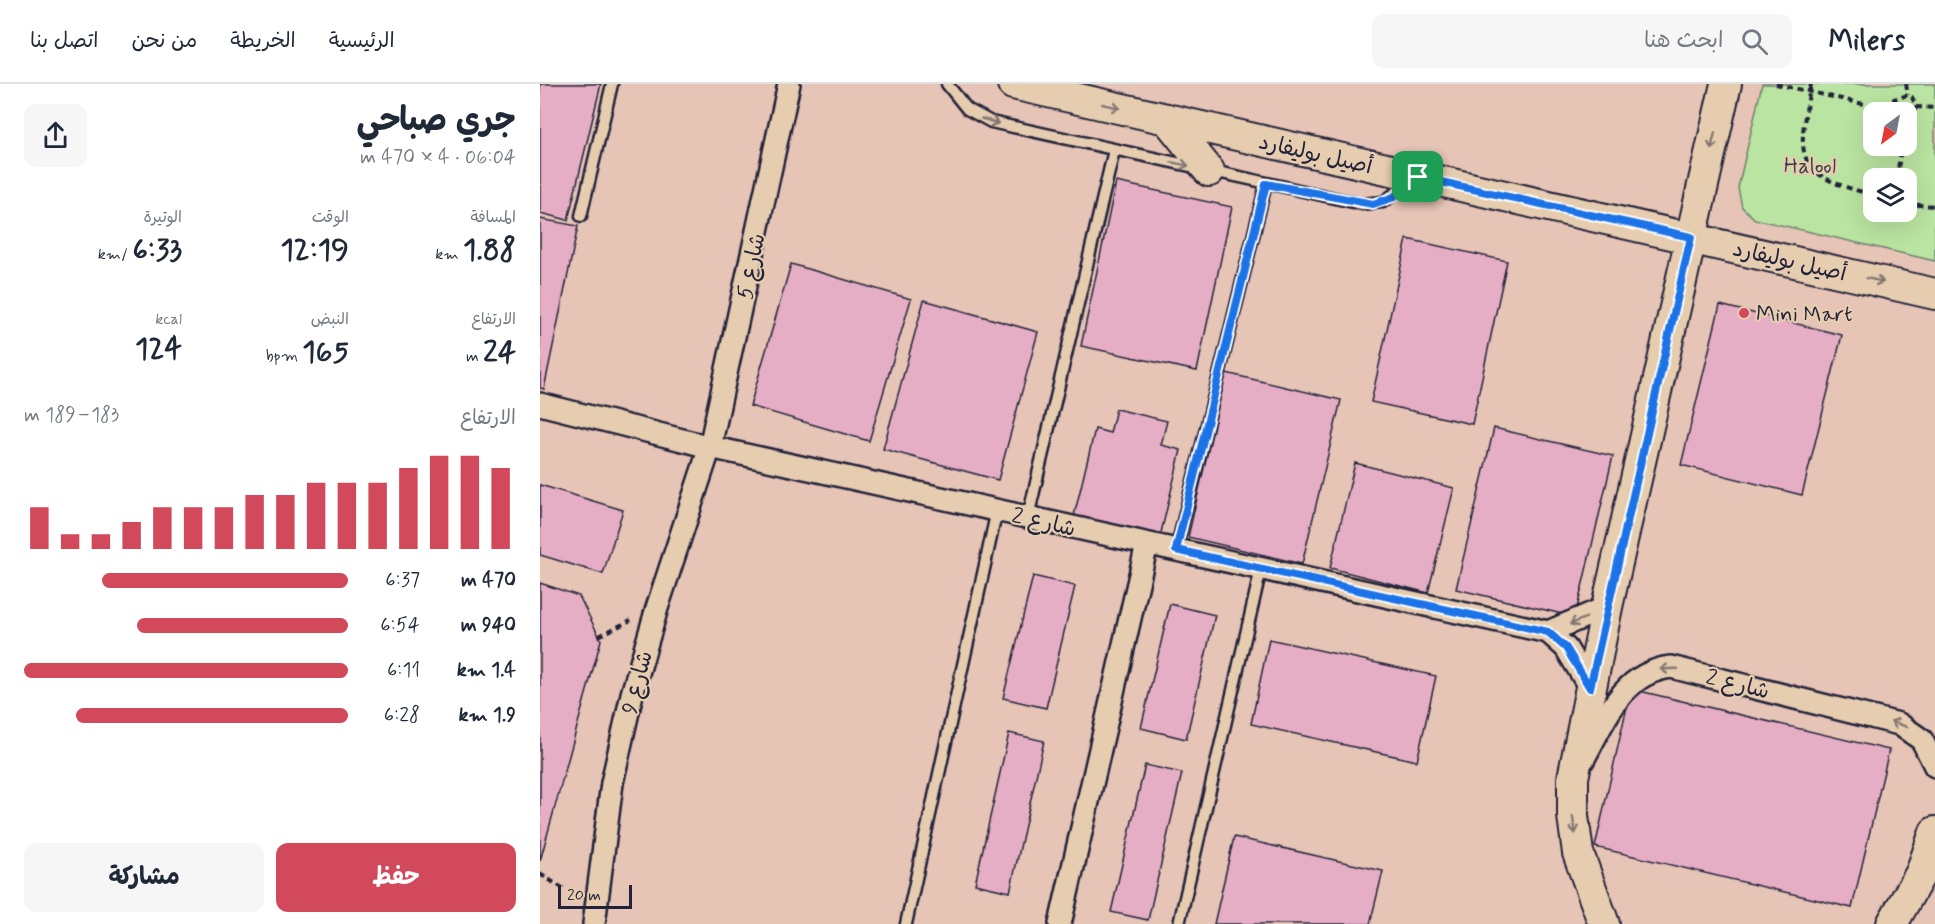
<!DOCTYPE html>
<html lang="ar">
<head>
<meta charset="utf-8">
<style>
  :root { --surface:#fff; --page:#f6f6f7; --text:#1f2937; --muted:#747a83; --line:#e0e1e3; --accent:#d1495b }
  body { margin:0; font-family:Mynerve,"Playpen Sans Arabic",sans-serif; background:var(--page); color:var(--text); direction:rtl; height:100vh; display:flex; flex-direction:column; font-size:22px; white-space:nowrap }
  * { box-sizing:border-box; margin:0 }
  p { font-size:20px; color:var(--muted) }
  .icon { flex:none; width:33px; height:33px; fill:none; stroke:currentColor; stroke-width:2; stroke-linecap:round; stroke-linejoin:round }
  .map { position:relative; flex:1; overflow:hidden; direction:ltr }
  .details { display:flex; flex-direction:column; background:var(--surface); width:540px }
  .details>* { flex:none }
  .needle { width:39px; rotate:212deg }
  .buttons { position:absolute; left:1323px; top:18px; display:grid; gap:12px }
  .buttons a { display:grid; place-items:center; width:54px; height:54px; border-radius:12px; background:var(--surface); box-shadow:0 6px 24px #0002; font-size:30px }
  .scale { position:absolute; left:18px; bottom:15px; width:74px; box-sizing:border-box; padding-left:6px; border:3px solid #22223b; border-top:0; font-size:16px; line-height:21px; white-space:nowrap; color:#22223b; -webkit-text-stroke:4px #e7cdaf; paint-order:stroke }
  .pin { position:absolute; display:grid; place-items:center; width:51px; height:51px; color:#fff; margin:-26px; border-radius:12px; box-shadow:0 3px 9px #0006 }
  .round { display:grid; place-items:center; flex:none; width:63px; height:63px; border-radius:12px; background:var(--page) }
  .headline { display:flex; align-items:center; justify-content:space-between; height:102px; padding:0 24px }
  h1 { font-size:33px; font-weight:700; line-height:45px }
  .metrics { display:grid; grid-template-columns:repeat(3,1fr); gap:9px; height:102px; padding:6px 24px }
  .metrics div { display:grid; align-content:center }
  .metrics b { font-size:30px; font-weight:700 }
  .metrics small { font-size:16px; font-weight:400 }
  .metrics p { font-size:16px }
  .chart { height:168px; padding:12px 24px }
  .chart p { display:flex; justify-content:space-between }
  .chart svg { width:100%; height:108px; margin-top:6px; stroke:var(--accent); stroke-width:6 }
  .cta { display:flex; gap:12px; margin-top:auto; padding:12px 24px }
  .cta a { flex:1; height:69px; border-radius:12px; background:var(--accent); color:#fff; font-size:24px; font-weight:700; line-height:69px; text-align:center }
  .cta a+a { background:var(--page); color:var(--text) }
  ul { padding:0 24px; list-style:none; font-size:20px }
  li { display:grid; grid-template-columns:96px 72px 1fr; align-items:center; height:45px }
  li i { height:15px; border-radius:8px; background:var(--accent) }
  header { display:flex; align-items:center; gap:36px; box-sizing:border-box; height:84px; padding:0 30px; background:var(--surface); border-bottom:2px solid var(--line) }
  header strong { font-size:28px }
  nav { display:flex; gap:33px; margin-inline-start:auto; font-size:21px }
  .search { width:420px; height:54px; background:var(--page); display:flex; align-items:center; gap:15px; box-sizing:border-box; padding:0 21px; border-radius:12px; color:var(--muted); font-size:22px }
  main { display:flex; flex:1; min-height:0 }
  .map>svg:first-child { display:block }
</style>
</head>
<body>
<header>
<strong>Milers</strong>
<div class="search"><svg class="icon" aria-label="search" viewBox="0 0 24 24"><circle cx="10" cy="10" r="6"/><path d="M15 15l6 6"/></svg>ابحث هنا</div>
<nav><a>الرئيسية</a><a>الخريطة</a><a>من نحن</a><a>اتصل بنا</a></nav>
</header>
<main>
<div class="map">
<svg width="1395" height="840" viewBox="0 0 1395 840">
  <rect width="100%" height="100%" fill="#e6c4b6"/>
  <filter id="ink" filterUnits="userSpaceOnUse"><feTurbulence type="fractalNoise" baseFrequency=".0167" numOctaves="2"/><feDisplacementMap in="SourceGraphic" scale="12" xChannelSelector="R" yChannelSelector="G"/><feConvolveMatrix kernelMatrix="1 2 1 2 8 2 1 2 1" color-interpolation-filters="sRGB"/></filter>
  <g filter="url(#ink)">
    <path fill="#bae4a1" stroke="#6e836e" stroke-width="1.5" fill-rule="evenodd" d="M1222 0H1395V177L1215 135 1202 123 1198 104ZM1334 28H1366V62H1334ZM1334 94H1366V128H1334Z"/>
    <path fill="#e5aec5" stroke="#22223b" stroke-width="1.5" d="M0 0H61L28 136 0 129Z
      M576 98 692 123 657 287 541 262Z
      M0 135 38 142 4 305 0 304Z
      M867 155 967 177 932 340 831 318Z
      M251 180 371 215 329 357 210 322Z
      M384 216 498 248 458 396 343 365Z
      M1180 221 1302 251 1262 411 1141 381Z
      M686 289 801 316 762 480 648 453Z
      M576 325 627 337 621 361 641 366 620 453 534 432 555 345 570 349Z
      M954 344 1073 372 1035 533 916 505Z
      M815 379 914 404 888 509 790 484Z
      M0 401 83 426 63 490 0 471Z
      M493 492 535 502 506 624 463 614Z
      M0 499 39 512 61 556 0 777Z
      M630 520 675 531 646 655 601 644Z
      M729 555 896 592 877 677 711 640Z
      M1091 605 1349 666 1312 824 1055 763Z
      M469 649 504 657 470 808 435 800Z
      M605 681 642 689 608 836 571 828Z
      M694 753 843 787 830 840H674Z"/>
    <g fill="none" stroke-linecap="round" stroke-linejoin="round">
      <g stroke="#22223b" stroke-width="15">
        <path id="lane" d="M407 0 427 25 451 38 822 120 843 118 875 95
          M41 132 72 0
          M488 433 574 66
          M636 466 726 100
          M366 840 457 426
          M639 840 721 485"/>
      </g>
      <g stroke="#22223b" stroke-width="26">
        <path id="street" d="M0 320 170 363 1008 548 1026 564 1050 604
          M1008 548 1067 523
          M1043 676C1065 637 1081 589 1131 583L1359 640 1382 656 1395 682
          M54 840 72 699 92 610 117 524 170 363 249 0
          M520 840 607 460"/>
      </g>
      <g stroke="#22223b" stroke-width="34">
        <path id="secondary" d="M473 0 1395 210
          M627 35 669 87
          M1064 840 1038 769 1033 732V694L1067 523 1186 0
          M1352 840 1381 789 1395 748"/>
      </g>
      <path stroke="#22223b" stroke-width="4" stroke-dasharray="6 4.5" stroke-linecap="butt" d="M1236 0 1328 21 1352 24
        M1271 0C1256 75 1254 91 1334 111
        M1366 0 1368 11
        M1376 23 1395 24
        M1354 28V15L1368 11 1372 13 1376 23 1372 32 1366 34
        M1357 94 1361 62
        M1366 120 1395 122
        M59 552 91 536
        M0 790 24 805"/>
      <use href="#lane" stroke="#e7cdaf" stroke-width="10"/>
      <use href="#street" stroke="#e7cdaf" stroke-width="21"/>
      <use href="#secondary" stroke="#e7cdaf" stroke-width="30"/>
    </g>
    <defs><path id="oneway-shaft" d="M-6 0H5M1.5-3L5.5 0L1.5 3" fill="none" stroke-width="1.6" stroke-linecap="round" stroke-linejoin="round" transform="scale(1.5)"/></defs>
    <g stroke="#847875">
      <use href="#oneway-shaft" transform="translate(571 22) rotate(13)"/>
      <use href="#oneway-shaft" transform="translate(450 37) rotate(16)"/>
      <use href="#oneway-shaft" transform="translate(1173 57) rotate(103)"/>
      <use href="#oneway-shaft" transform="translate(640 80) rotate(12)"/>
      <use href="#oneway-shaft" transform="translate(1335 196) rotate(13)"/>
      <use href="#oneway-shaft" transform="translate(1038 537) rotate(157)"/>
      <use href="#oneway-shaft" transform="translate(1129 585) rotate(178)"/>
      <use href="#oneway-shaft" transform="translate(1359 640) rotate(-159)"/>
      <use href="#oneway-shaft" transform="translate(1034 741) rotate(82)"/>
    </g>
  </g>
  <g fill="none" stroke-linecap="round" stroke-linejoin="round" filter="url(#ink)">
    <g stroke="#fff" stroke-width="12">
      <path id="route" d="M878 93 1151 153 1050 604 1026 564 1008 548 636 466 726 100 833 120 854 113Z"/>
    </g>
    <use href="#route" stroke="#1a73e8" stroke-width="8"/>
  </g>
  <circle fill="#d1495b" stroke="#e7cdaf" stroke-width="2" cx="1204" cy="229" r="6"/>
  <g text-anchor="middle" stroke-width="4.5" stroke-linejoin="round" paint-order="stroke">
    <g font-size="22" fill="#22223b" stroke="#e7cdaf">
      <text transform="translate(776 69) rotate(13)" y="8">أصيل بوليفارد</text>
      <text transform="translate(1250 176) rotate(13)" y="8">أصيل بوليفارد</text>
      <text transform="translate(210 182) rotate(-78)" y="8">شارع 5</text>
      <text transform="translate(504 437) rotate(13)" y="8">شارع 2</text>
      <text transform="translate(96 598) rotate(-75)" y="8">شارع 9</text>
      <text transform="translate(1198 599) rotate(14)" y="8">شارع 2</text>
    </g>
    <g font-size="22" fill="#393f4a" stroke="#e7cdaf">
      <text x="1270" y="89">Halool</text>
    </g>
    <g font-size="22" fill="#22223b" stroke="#e7cdaf" text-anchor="start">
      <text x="1216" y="237">Mini Mart</text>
    </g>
  </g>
</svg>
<div class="buttons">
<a><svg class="needle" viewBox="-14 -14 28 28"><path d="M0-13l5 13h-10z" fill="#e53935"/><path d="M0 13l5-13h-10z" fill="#747a83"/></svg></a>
<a><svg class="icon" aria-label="layers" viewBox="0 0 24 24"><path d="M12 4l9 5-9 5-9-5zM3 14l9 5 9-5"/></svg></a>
</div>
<div class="scale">20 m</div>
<div class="pin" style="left:878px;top:93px;background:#1e9e55"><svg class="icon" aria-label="arrive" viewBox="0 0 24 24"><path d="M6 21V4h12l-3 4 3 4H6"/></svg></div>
</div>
<section class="details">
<div class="headline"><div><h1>جري صباحي</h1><p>06:04 · 4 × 470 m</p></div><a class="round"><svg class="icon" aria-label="share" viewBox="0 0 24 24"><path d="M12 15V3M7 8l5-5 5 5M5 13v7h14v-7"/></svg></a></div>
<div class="metrics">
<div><p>المسافة</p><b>1.88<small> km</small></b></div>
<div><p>الوقت</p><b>12:19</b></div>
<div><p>الوتيرة</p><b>6:33<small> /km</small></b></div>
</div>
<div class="metrics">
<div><p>الارتفاع</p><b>24<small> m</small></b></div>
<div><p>النبض</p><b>165<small> bpm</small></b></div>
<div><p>kcal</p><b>124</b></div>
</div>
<div class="chart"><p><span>الارتفاع</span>183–189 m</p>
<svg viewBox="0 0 160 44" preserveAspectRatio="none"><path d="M5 44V27M15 44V38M25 44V38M35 44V33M45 44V27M55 44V27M65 44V27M75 44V22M85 44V22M95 44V17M105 44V17M115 44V17M125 44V11M135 44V6M145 44V6M155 44V11"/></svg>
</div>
<ul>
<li><b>470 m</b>6:37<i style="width:76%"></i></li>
<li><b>940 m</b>6:54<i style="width:65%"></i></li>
<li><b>1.4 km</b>6:11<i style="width:100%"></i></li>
<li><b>1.9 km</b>6:28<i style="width:84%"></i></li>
</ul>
<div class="cta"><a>حفظ</a><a>مشاركة</a></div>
</section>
</main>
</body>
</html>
